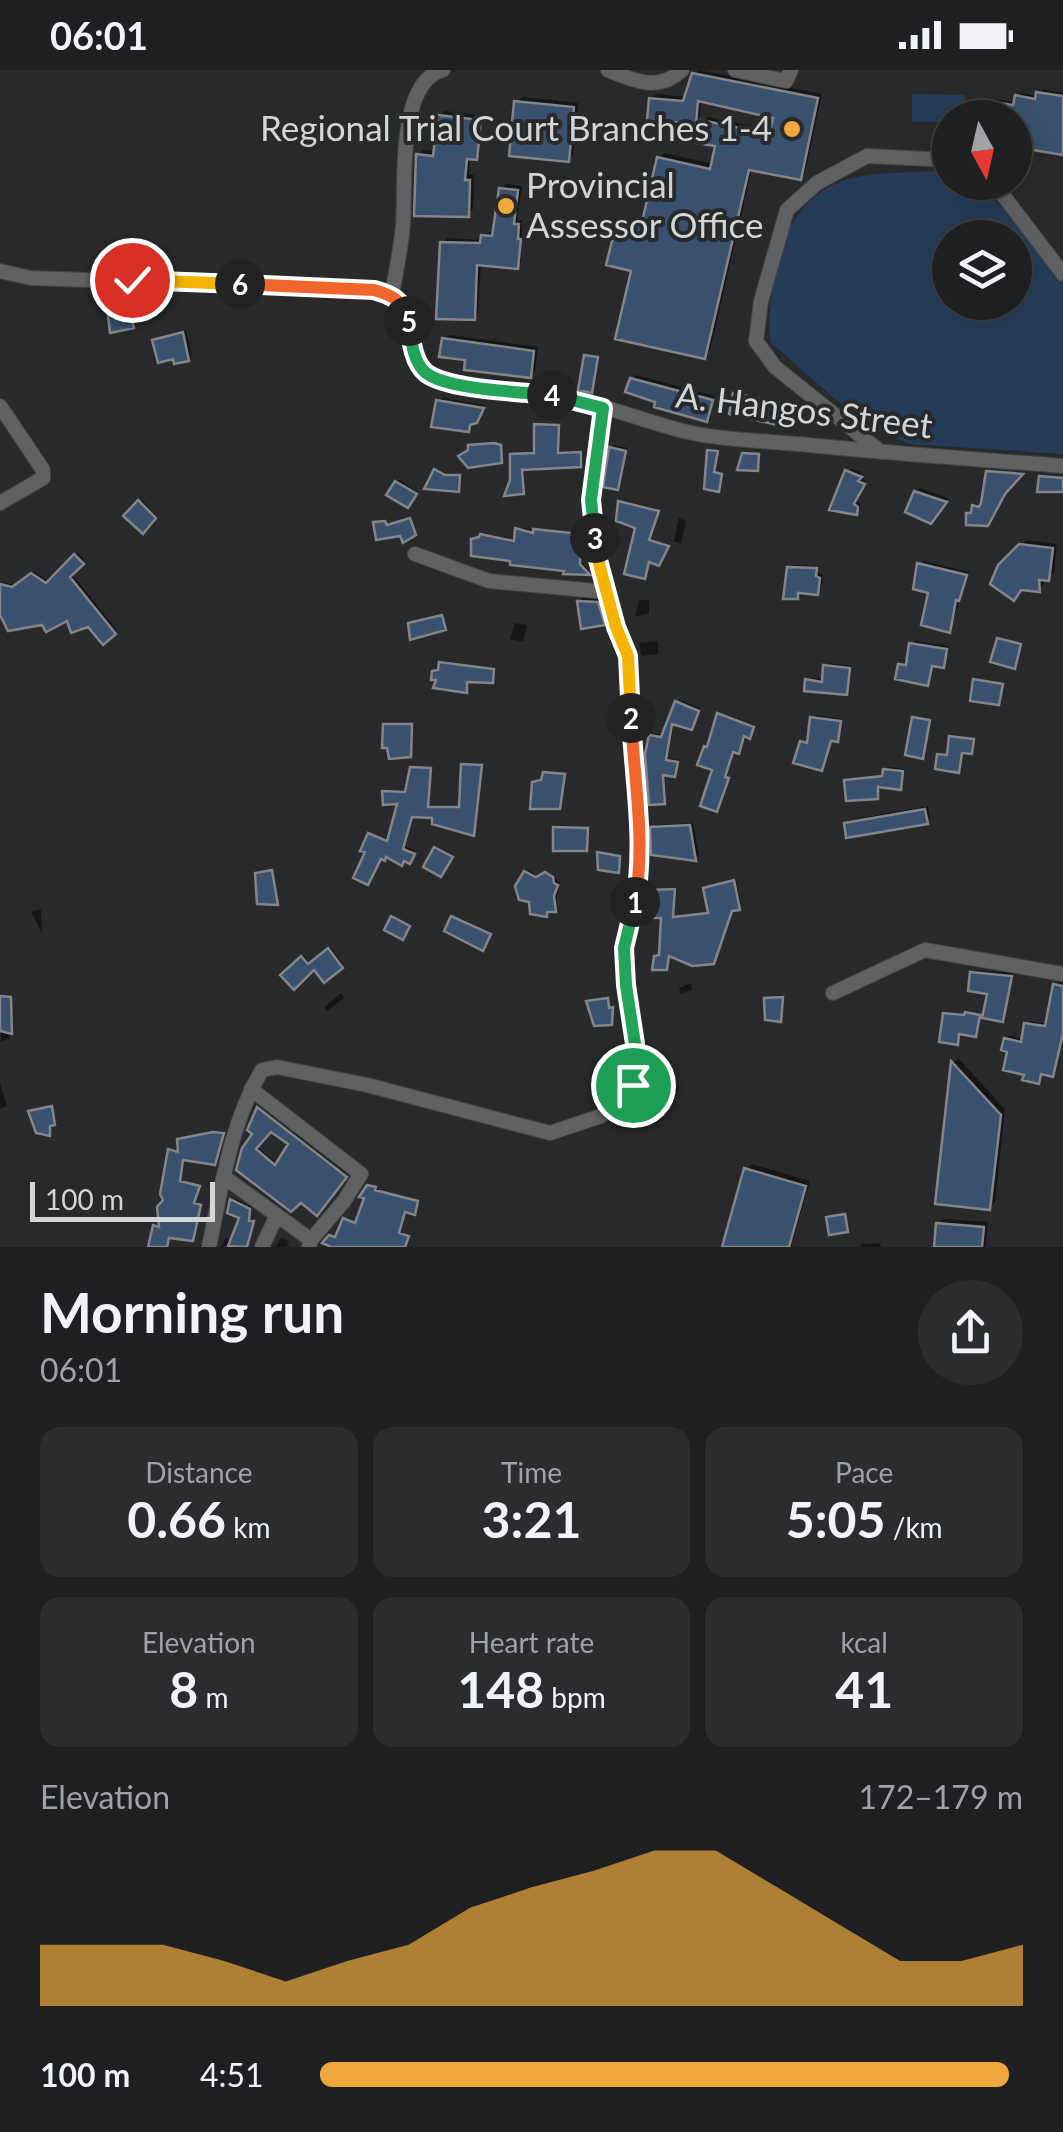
<!DOCTYPE html>
<html lang="en">
<head>
<meta charset="utf-8">
<style>
  :root { --surface:#1d1f20; --page:#2a2c2d; --text:#f1f3f6; --muted:#a0a2a5; --line:#3b3d3e; --accent:#eea83c }
  body { margin:0; font-family:Lato,sans-serif; background:var(--page); color:var(--text); height:100vh; display:flex; flex-direction:column; font-size:38px; white-space:nowrap }
  * { box-sizing:border-box; margin:0 }
  p { font-size:32px; color:var(--muted) }
  .icon { flex:none; width:55px; height:55px; fill:none; stroke:currentColor; stroke-width:2; stroke-linecap:round; stroke-linejoin:round }
  .map { position:relative; height:1177px; overflow:hidden }
  .drawer { display:flex; flex-direction:column; background:var(--surface); flex:1 }
  .drawer>* { flex:none }
  .needle { width:65px; rotate:172deg }
  .buttons { position:absolute; left:932px; top:30px; display:grid; gap:20px }
  .buttons a { display:grid; place-items:center; width:100px; height:100px; border-radius:50%; background:var(--surface); box-shadow:0 10px 40px #0002,0 0 0 2px var(--line); font-size:50px }
  .scale { position:absolute; left:30px; bottom:25px; width:185px; box-sizing:border-box; padding-left:10px; border:5px solid #d4d5d6; border-top:0; font-size:28px; line-height:35px; white-space:nowrap; color:#d4d5d6; -webkit-text-stroke:8px #27292a; paint-order:stroke }
  .pin { position:absolute; display:grid; place-items:center; width:85px; height:85px; color:#fff; margin:-42px; border:5px solid #fff; border-radius:50%; box-shadow:0 2px 10px #0007 }
  .km { position:absolute; width:50px; height:50px; margin:-25px; border-radius:50%; background:#222; color:#fff; font-size:28px; line-height:50px; text-align:center }
  .round { display:grid; place-items:center; flex:none; width:105px; height:105px; border-radius:52px; background:var(--page) }
  .summary { display:flex; align-items:center; justify-content:space-between; height:170px; padding:0 40px }
  h1 { font-size:55px; font-weight:700; line-height:75px }
  .figures { display:grid; grid-template-columns:repeat(3,1fr); gap:15px; height:170px; padding:10px 40px }
  .figures div { display:grid; align-content:center; border-radius:20px; background:var(--page); text-align:center }
  .figures b { font-size:50px; font-weight:700 }
  .figures small { font-size:28px; font-weight:400 }
  .figures p { font-size:28px }
  .chart { height:280px; padding:20px 40px }
  .chart p { display:flex; justify-content:space-between }
  .chart svg { width:100%; height:180px; margin-top:10px; fill:var(--accent); opacity:.7 }
  ul { padding:0 40px; list-style:none; font-size:32px }
  li { display:grid; grid-template-columns:160px 120px 1fr; align-items:center; height:75px }
  li i { height:25px; border-radius:12px; background:var(--accent) }
  .status { display:flex; justify-content:space-between; align-items:center; height:70px; padding:0 50px; background:var(--surface); direction:ltr }
  .status svg { height:28px; fill:currentColor }
  .map>svg:first-child { display:block }
</style>
</head>
<body>
<div class="status"><b>06:01</b><svg viewBox="0 0 49 12"><path d="M0 12V9h3v3zM5 12V6h3v6zM10 12V3h3v9zM15 12V0h3v12zM26 1h20v11H26zM47 4h2v5h-2z"/></svg></div>
<div class="map">
<svg width="1063" height="1177" viewBox="0 0 1063 1177">
  <rect width="100%" height="100%" fill="#27292a"/>
  <path fill="#253c58" fill-rule="evenodd" d="M912 24 965 25 964 47 950 48V52H912Z
    M929 101 950 103V112L972 113 1005 139 1063 214V384L910 374 866 356 770 272C767 213 779 134 842 111 869 102 901 103 929 101ZM950 168H1015V232H950Z"/>
  <path fill="#0007" fill-rule="evenodd" d="M698 0 822 24 805 103 800 108 752 98 710 281 704 286 634 199 619 152 624 147 645 152 659 88 664 83 714 94 718 75 703 52 708 47 773 60 776 46 701 29 700 46 695 51 651 29 656 24 687 27Z
    M1042 19 1063 23V82L1017 75 1015 85V48L982 31 985 28 1016 32 1021 23 1038 26Z
    M522 27 578 33 573 84 568 89 517 32Z
    M445 41 479 45 475 85H479L470 87 469 105H474L473 139 468 144 418 85 424 80 436 81 440 46Z
    M506 114 522 116 517 150H522L521 192 517 196 481 193 478 243 474 248 442 173 447 168 483 170 488 162 495 163 501 119Z
    M140 227 143 242 135 246 136 252 133 256 110 238Z
    M186 260 192 285 188 289 155 270Z
    M449 265 538 277 535 301 530 305 444 269Z
    M636 305 715 326 710 345 706 349 658 330 632 309Z
    M738 323 795 335 792 353 790 355 736 325Z
    M442 328 485 335 468 359 438 332Z
    M540 353H560V381H583V392L523 397 525 419 523 421 513 410 512 385 537 381Z
    M614 375 628 378 621 413 617 417 611 378Z
    M851 398 862 403 858 407 866 410 856 430 860 433V438L856 442 832 438Z
    M399 410 417 421 410 433 397 412Z
    M920 418 948 428 935 447 916 422Z
    M142 430 156 445 143 460 126 446Z
    M622 430 659 439 649 469 669 474 661 491 650 489 644 506 638 457 621 432Z
    M679 448 686 451 681 474 674 471Z
    M520 458 581 463V492L590 502H566V499L513 489 474 470 484 463 516 470Z
    M1026 470 1057 474 1054 503 1044 508V514L1039 519 1021 518 1000 497Z
    M78 483 84 490 71 503 117 560 103 571 89 554 68 547 43 552 0 539V518L7 513 16 516 35 502 50 512Z
    M923 491 969 502 950 560 920 494Z
    M793 495 819 496 818 503 823 505 821 519 797 527 789 498Z
    M583 528 601 529 607 549 603 553 580 531Z
    M639 530H649V543L635 547Z
    M515 553 527 555 523 572 510 569Z
    M658 571V584L641 586 639 573Z
    M915 571 948 576 946 592 943 595 933 594 927 613 900 595 909 593Z
    M443 591 495 598 494 608 468 609 466 620 439 608 435 602 441 600Z
    M829 593 852 596 846 623 808 611 811 608 824 609Z
    M680 630 700 638 692 657 674 652 668 688 679 690 674 704 665 703 666 729 664 732 651 666 654 663 665 665Z
    M721 643 754 655 751 664H744L734 680 726 705 729 707 718 737 716 698 706 677Z
    M816 645 842 649 840 666 832 669 821 699 802 672 810 671Z
    M388 653H413L410 685 386 655Z
    M954 665 975 668 973 680 963 681 958 700 940 685 949 684Z
    M466 693 483 694 474 763 434 746 413 745 404 776 415 781 412 789 369 781 372 763 390 770 400 732 385 722 387 720 408 721 412 698 432 697 429 736H462Z
    M888 697 905 699 903 714 900 717 880 715 877 726 846 711 850 708 885 705Z
    M928 736 930 748 926 751 847 753 850 750Z
    M693 753 699 785 695 788 652 758 656 755Z
    M557 756 589 757 588 777 586 779 555 758Z
    M527 800 540 806 548 802 559 812 555 839 548 840 546 844 532 829Z
    M736 809 741 835 733 838 716 888 713 891 670 884 666 898 656 887 662 884 664 846 650 821 677 817 674 846 711 842 708 817Z
    M41 839 42 863 31 842Z
    M455 846 490 861 482 877 453 848Z
    M331 878 343 894 325 909 315 897 284 905 304 886 311 894Z
    M976 900 1013 903 1002 949 982 946 990 922 973 904Z
    M1059 912 1063 913V968L1055 1001 1052 1004 1042 1002 1038 1011 1026 1003 1006 969 1009 966 1024 969 1030 951 1048 954Z
    M691 913 692 920 681 924 679 918Z
    M341 923 344 928 327 941 324 937Z
    M0 925 12 926 13 959 8 960 10 968 1 972Z
    M958 988 1005 1039 995 1132 989 1137 938 1132 954 993Z
    M0 1013 7 1036 0 1039Z
    M260 1037 347 1104 317 1143 301 1129 245 1106ZM271 1059 291 1073 278 1094 256 1076Z
    M752 1094 810 1111 791 1177H724L746 1100Z
    M371 1115 376 1116 375 1119 418 1130 416 1140H405L399 1162 409 1164 404 1177H324L333 1165 338 1167 347 1148 358 1153 367 1127 363 1126Z
    M234 1128 251 1137 250 1149 254 1150 248 1173 221 1177 226 1168 234 1170 243 1146Z
    M943 1149 988 1152 986 1177H936L938 1154Z
    M281 1168 289 1171 287 1177H276Z
    M880 1173 881 1177H860L862 1174Z"/>
  <path fill="#39516e" stroke="#848588" stroke-width="2.5" fill-rule="evenodd" d="M692 3 818 28 801 110 749 100 705 289 615 269 631 201 606 195 617 151 641 156 657 87 710 99 715 76 696 73 701 50 769 64 773 48 698 31 696 54 647 50 649 28 683 31Z
    M1036 22 1063 26V85L1015 77V48H977L980 30 1013 35 1015 25 1035 29Z
    M514 31 574 37 569 92 509 86Z
    M438 45 481 50 477 90 467 89 465 110H470L469 147 414 146 416 84 433 86Z
    M499 118 518 120 514 154H519L518 169H521L518 199 477 195 475 250 436 249 440 172 480 173 481 165 492 166Z
    M137 228 141 248 132 249 134 258 110 263 107 237Z
    M183 262 189 291 174 294 173 289 158 293 152 270Z
    M442 268 534 281 531 308 464 300 465 290 439 287Z
    M584 285 598 287 592 323 578 320Z
    M630 308 713 330 707 352 654 337 655 332 625 322Z
    M733 323 795 336 791 358 729 344Z
    M436 330 484 338 477 353 470 355 469 362 431 357Z
    M534 354 559 355 558 383 581 382V397L522 400 524 424 504 426 510 410V384L534 383Z
    M494 373 501 375 502 393 468 398 458 386 468 380V375Z
    M609 377 626 381 618 420 603 417Z
    M707 380 718 381 714 402 722 404 719 422 704 419Z
    M742 383 759 384 758 401 737 400Z
    M434 399 445 405H460L459 422 424 419Z
    M845 400 862 407 858 411 865 414 854 434 858 437 857 445 829 440Z
    M986 401 1023 404 1005 424 988 456 966 455V443H971L972 435 979 437 981 433Z
    M1039 406 1063 408V422H1037Z
    M395 411 417 424 408 438 386 425Z
    M914 421 947 432 931 454 905 442Z
    M138 430 156 448 143 464 123 446Z
    M618 431 659 441 649 470 669 476 659 496 649 492 645 509 624 504 635 458 616 451Z
    M410 448 416 465 403 473 400 466 376 470 373 452 385 451 387 455Z
    M515 458 533 463V459L581 464 580 494 590 505 563 504 564 501 510 495V491L471 486V469L479 467 480 464 514 471Z
    M1019 474 1053 478 1049 511 1039 510 1040 522 1021 520 1014 531 990 514 998 495Z
    M74 484 84 494 70 507 116 564 103 575 88 557 71 563 67 551 46 562 42 555 8 561 0 545V514L12 517 31 503 46 513Z
    M917 493 967 505 959 531 956 530 950 563 921 555 928 523 913 519Z
    M787 497 817 498 816 506 820 508 818 525 798 523V529H783Z
    M577 531 598 532 605 555 581 559Z
    M442 545 446 560 410 570 408 553Z
    M997 568 1021 574 1015 599 990 592Z
    M909 573 947 579 944 598 932 596 928 616 895 609 898 594 906 595Z
    M439 592 494 599 493 613 467 612V623L433 618 436 610H431L432 601 438 600Z
    M823 595 850 598 847 625 804 621 805 609 822 612Z
    M973 609 1003 614 999 635 970 631Z
    M675 631 699 641 692 660 672 654 666 690 678 692 675 707 663 705 665 734 649 735 645 684 649 665 661 667Z
    M717 643 754 657 750 669 744 666 739 684 733 682 725 707 729 708 717 742 700 736 712 700 697 695 704 676 707 677Z
    M810 647 841 651 838 672 831 671 822 701 793 693 800 671 807 673Z
    M912 647 930 650 923 689 905 685Z
    M383 654H412L411 687 389 689 387 678H382Z
    M949 666 974 669 972 684 962 683 959 703 935 699 937 684 947 685Z
    M461 694 482 695 474 766 432 754V748L412 747 403 779 415 784 410 794 404 791 402 796 386 787 385 791 381 789 368 815 353 808 365 782 360 781 368 763 387 771 397 734 383 735 382 721 405 722 410 697 431 698 428 737H459Z
    M883 699 903 701 901 720 878 717V729L846 731 844 710 882 706Z
    M543 702 565 704 560 739H530L532 712 541 710Z
    M925 739 928 754 846 768 844 753Z
    M690 755 696 791 651 785 650 757Z
    M553 757 588 758 587 781H553Z
    M434 777 453 787 441 807 423 797Z
    M597 782 620 786 619 803 598 800Z
    M272 800 278 835 257 834 255 803Z
    M524 801 536 807 545 802 553 807 554 813 558 815 554 826 556 842H547V847L530 844 529 832 519 830 515 816Z
    M734 810 740 840 732 841 714 894 692 896 669 886 667 900H652L654 886 659 885 661 848H651L650 842H647L648 820 675 819 673 847 708 843 703 818Z
    M391 846 410 856 403 870 384 860Z
    M451 846 491 864 483 881 444 861Z
    M328 878 343 898 324 913 314 900 294 920 280 905 301 886 308 894Z
    M970 902 1012 906 1003 952 982 948 987 924 968 921Z
    M1053 914 1063 916V963L1053 1007 1041 1004 1039 1014 1022 1010 1024 1005 1003 1000 1007 982 1001 980 1004 968 1021 972 1024 953 1045 956Z
    M0 926 11 927 12 964 0 961Z
    M783 927 781 952 765 950 764 928Z
    M608 928 609 938 613 937 612 955 594 956 586 931Z
    M965 942 980 945 976 967 959 964 958 975 939 972 943 943 964 945Z
    M951 991 1001 1045 990 1140 935 1134Z
    M52 1036 55 1055 50 1056V1066L36 1063 28 1041Z
    M257 1037 347 1107 317 1146 301 1133 291 1142 236 1100 242 1078 252 1064 247 1060ZM271 1062 288 1074 275 1095 256 1079Z
    M213 1062 224 1063 215 1095 183 1090 180 1111 200 1116 194 1133 201 1135 193 1171 169 1168 167 1177H148L153 1155 159 1157 157 1137 163 1130 160 1124 168 1079 178 1082 177 1069Z
    M744 1098 806 1116 789 1177H722Z
    M367 1115 376 1117 375 1120 418 1131 415 1145 405 1142 399 1163 409 1166 405 1177H331L322 1173 329 1165 335 1167 343 1148 355 1153 364 1128 359 1127Z
    M230 1129 250 1139 249 1151H254L247 1177 228 1176 239 1148 227 1143Z
    M845 1144 848 1162 829 1165 826 1147Z
    M936 1153 984 1157 982 1177H934Z"/>
  <g fill="none" stroke-linecap="round" stroke-linejoin="round">
    <g stroke="#434446" stroke-width="16">
      <path id="minor" d="M608 0C634 11 659 22 682 0
        M735 0 786 11 791 0
        M993 112 1063 204
        M0 201 31 208 374 220C432 234 392 292 440 309 480 324 526 319 567 328 610 336 650 354 692 363 726 370 763 371 798 374 886 383 975 389 1063 396
        M392 224C396 202 401 178 403 155 406 116 396 12 443 0
        M0 336 43 400V408L0 433
        M881 382 775 297 756 271 761 231 787 140 817 113 867 86 950 90
        M415 484 489 511 607 522
        M833 923 925 880 1063 904
        M251 1019 361 1104 344 1131 311 1170 309 1177
        M224 1107 311 1170
        M209 1177C221 1119 231 1052 262 1000L277 997 367 1015 550 1063 601 1046 633 1015 635 974 626 915 625 878 639 811V745L628 586 616 557 598 490 591 430 603 338
        M262 1177 277 1145"/>
    </g>
    <use href="#minor" stroke="#5f6163" stroke-width="14"/>
  </g>
  <g fill="none" stroke-linecap="round" stroke-linejoin="round">
    <g stroke="#fff" stroke-width="20">
      <path id="split-1" d="M633 1015 635 974 626 915 624 878 635 832"/>
    </g>
    <g stroke="#fff" stroke-width="20">
      <path id="split-2" d="M631 648C634 709 646 772 635 832"/>
    </g>
    <g stroke="#fff" stroke-width="20">
      <path id="split-3" d="M595 468 598 490 616 557 628 586 631 648"/>
    </g>
    <g stroke="#fff" stroke-width="20">
      <path id="split-4" d="M552 325 603 338 591 430 595 468"/>
    </g>
    <g stroke="#fff" stroke-width="20">
      <path id="split-5" d="M409 251C411 268 412 291 426 303 448 320 523 322 552 325"/>
    </g>
    <g stroke="#fff" stroke-width="20">
      <path id="split-6" d="M240 214 374 220C392 225 404 231 409 251"/>
    </g>
    <g stroke="#fff" stroke-width="20">
      <path id="split-7" d="M132 210 240 214"/>
    </g>
    <use href="#split-1" stroke="#22a559" stroke-width="12"/>
    <use href="#split-2" stroke="#f0652b" stroke-width="12"/>
    <use href="#split-3" stroke="#f5b400" stroke-width="12"/>
    <use href="#split-4" stroke="#22a559" stroke-width="12"/>
    <use href="#split-5" stroke="#22a559" stroke-width="12"/>
    <use href="#split-6" stroke="#f0652b" stroke-width="12"/>
    <use href="#split-7" stroke="#f5b400" stroke-width="12"/>
  </g>
  <g fill="#eea83c" stroke="#27292a" stroke-width="4">
    <circle cx="792" cy="59" r="10"/>
    <circle cx="506" cy="136" r="10"/>
  </g>
  <g text-anchor="middle" stroke-width="8" stroke-linejoin="round" paint-order="stroke">
    <g font-size="35" fill="#d4d5d6" stroke="#27292a" text-anchor="end">
      <text x="772" y="71">Regional Trial Court Branches 1-4</text>
      <text x="526" y="128" text-anchor="start">Provincial<tspan x="526" dy="40">Assessor Office</tspan></text>
    </g>
    <g font-size="35" fill="#d4d5d6" stroke="#27292a">
      <text transform="translate(804 341) rotate(7)" y="12">A. Hangos Street</text>
    </g>
  </g>
</svg>
<div class="buttons">
<a><svg class="needle" viewBox="-14 -14 28 28"><path d="M0-13l5 13h-10z" fill="#e53935"/><path d="M0 13l5-13h-10z" fill="#a0a2a5"/></svg></a>
<a><svg class="icon" aria-label="layers" viewBox="0 0 24 24"><path d="M12 4l9 5-9 5-9-5zM3 14l9 5 9-5"/></svg></a>
</div>
<div class="scale">100 m</div>
<div class="pin" style="left:633px;top:1015px;background:#1e9e55"><svg class="icon" aria-label="arrive" viewBox="0 0 24 24"><path d="M6 21V4h12l-3 4 3 4H6"/></svg></div>
<div class="pin" style="left:132px;top:210px;background:#d93025"><svg class="icon" aria-label="check" viewBox="0 0 24 24"><path d="M5 12l5 5 9-10"/></svg></div>
<b class="km" style="left:635px;top:832px">1</b>
<b class="km" style="left:631px;top:648px">2</b>
<b class="km" style="left:595px;top:468px">3</b>
<b class="km" style="left:552px;top:325px">4</b>
<b class="km" style="left:409px;top:251px">5</b>
<b class="km" style="left:240px;top:214px">6</b>
</div>
<section class="drawer">
<div class="summary"><div><h1>Morning run</h1><p>06:01</p></div><a class="round"><svg class="icon" aria-label="share" viewBox="0 0 24 24"><path d="M12 15V3M7 8l5-5 5 5M5 13v7h14v-7"/></svg></a></div>
<div class="figures">
<div><p>Distance</p><b>0.66<small> km</small></b></div>
<div><p>Time</p><b>3:21</b></div>
<div><p>Pace</p><b>5:05<small> /km</small></b></div>
</div>
<div class="figures">
<div><p>Elevation</p><b>8<small> m</small></b></div>
<div><p>Heart rate</p><b>148<small> bpm</small></b></div>
<div><p>kcal</p><b>41</b></div>
</div>
<div class="chart"><p><span>Elevation</span>172–179 m</p>
<svg viewBox="0 0 160 44" preserveAspectRatio="none"><path d="M0 44V29L10 29L20 29L30 33L40 38L50 33L60 29L70 20L80 15L90 11L100 6L110 6L120 15L130 24L140 33L150 33L160 29V44z"/></svg>
</div>
<ul>
<li><b>100 m</b>4:51<i style="width:98%"></i></li>
</ul>
</section>
</body>
</html>
